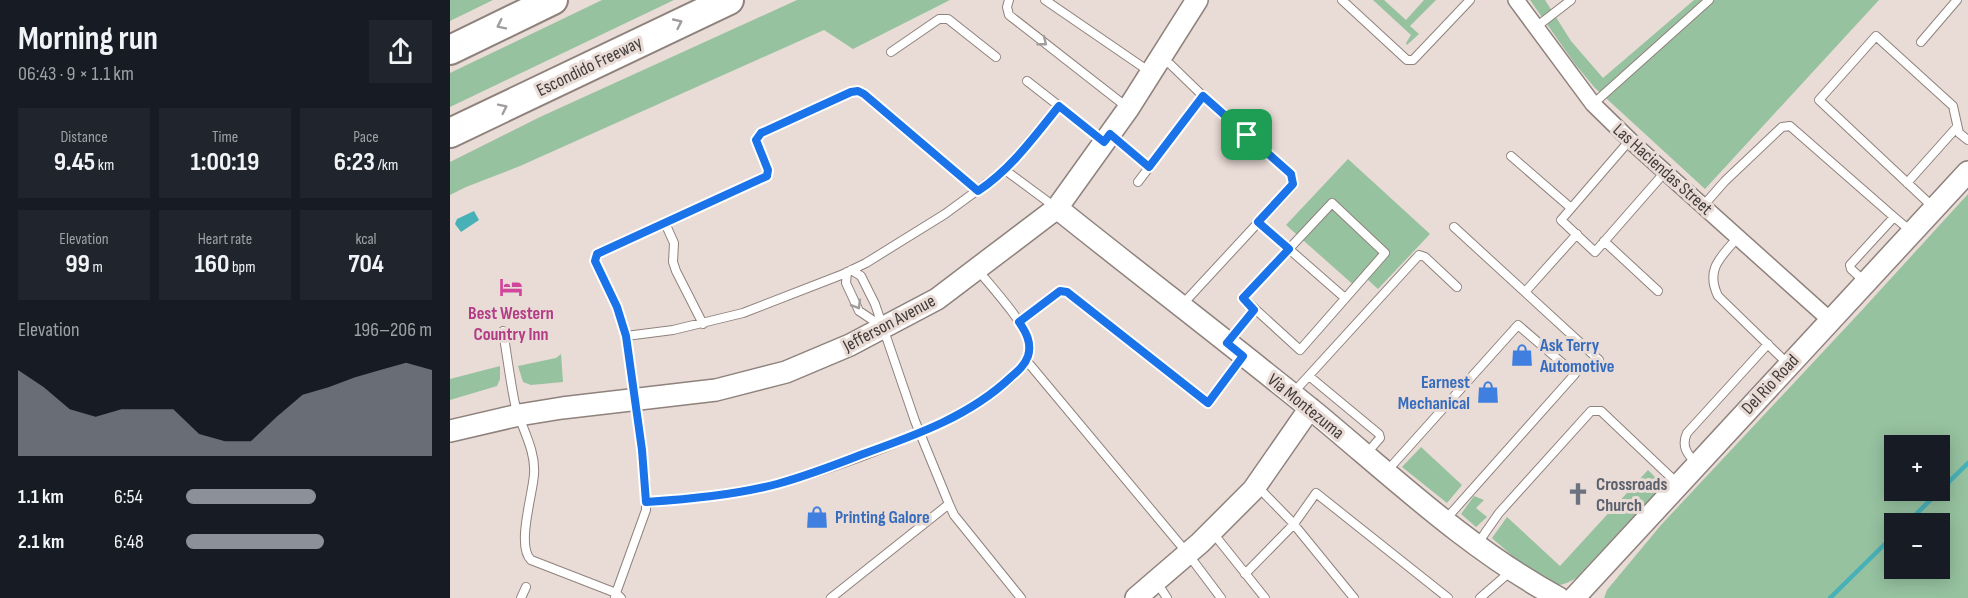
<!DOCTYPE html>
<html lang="en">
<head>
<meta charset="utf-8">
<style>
  :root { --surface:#171b24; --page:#20242c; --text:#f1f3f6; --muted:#9ea1a6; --accent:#8c9099 }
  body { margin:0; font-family:"Sofia Sans Condensed",sans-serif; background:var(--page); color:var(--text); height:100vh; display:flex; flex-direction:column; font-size:22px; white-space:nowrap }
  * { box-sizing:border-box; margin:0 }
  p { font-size:20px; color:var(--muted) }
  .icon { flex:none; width:33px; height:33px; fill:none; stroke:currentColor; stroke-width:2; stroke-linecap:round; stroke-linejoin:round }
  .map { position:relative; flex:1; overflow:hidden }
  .drawer { display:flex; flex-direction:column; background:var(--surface); width:450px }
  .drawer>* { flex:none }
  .tools { position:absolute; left:1434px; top:435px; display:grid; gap:12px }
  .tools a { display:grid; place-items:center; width:66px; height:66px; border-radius:0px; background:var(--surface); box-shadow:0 3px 15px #0003; font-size:30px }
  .pin { position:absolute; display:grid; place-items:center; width:51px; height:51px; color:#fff; margin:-26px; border-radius:12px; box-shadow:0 3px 9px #0006 }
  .round { display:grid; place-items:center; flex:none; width:63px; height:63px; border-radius:0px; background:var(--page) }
  .head { display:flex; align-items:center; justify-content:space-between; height:102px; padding:0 18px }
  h1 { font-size:33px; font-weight:700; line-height:45px }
  .stats { display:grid; grid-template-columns:repeat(3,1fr); gap:9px; height:102px; padding:6px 18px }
  .stats div { display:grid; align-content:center; border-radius:0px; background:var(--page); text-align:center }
  .stats b { font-size:26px; font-weight:700 }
  .stats small { font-size:16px; font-weight:400 }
  .stats p { font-size:16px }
  .chart { height:168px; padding:12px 18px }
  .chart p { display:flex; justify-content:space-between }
  .chart svg { width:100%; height:108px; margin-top:6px; fill:var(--accent); opacity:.7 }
  ul { padding:0 18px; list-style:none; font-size:20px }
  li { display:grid; grid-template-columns:96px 72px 1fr; align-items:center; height:45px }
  li i { height:15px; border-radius:8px; background:var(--accent) }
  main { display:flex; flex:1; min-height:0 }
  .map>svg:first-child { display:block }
</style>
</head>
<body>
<main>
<section class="drawer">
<div class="head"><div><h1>Morning run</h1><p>06:43 · 9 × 1.1 km</p></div><a class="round"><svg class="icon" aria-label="share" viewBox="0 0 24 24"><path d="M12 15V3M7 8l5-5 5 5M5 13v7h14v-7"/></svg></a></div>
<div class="stats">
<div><p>Distance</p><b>9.45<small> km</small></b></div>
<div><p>Time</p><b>1:00:19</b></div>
<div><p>Pace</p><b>6:23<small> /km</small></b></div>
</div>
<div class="stats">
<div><p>Elevation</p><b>99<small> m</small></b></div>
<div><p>Heart rate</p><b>160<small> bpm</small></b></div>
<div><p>kcal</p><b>704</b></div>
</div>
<div class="chart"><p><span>Elevation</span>196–206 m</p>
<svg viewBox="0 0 160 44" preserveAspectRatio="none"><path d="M0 44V9L10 16L20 25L30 28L40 25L50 25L60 25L70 35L80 38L90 38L100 28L110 19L120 16L130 12L140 9L150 6L160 9V44z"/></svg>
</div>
<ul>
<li><b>1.1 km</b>6:54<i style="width:53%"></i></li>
<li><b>2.1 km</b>6:48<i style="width:56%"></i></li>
</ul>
</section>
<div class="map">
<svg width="1518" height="598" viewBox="0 0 1518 598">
  <rect width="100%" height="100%" fill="#e9dbd5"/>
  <path fill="#96c2a0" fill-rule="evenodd" d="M0 0H43L0 21Z
    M152 0H224L0 107V73Z
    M347 0H500L403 49 374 30 70 166 16 187 0 195V162L90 117Z
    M923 0H934L956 20 974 0H986L960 26 969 34 957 45 956 43 961 35Z
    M1080 0H1095L1121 41 1153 78 1244 0H1429L1255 189 1145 88 1125 64Z
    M898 159 980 234 928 289 917 279 907 288 836 225Z
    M1518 194V598H1154L1157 590 1211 525 1413 309ZM1444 446H1490V490H1444ZM1444 524H1490V568H1444Z
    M111 354 113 382 81 385 73 382 68 366 106 358Z
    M50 366V379L47 386 0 400V379Z
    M971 447 1012 485 997 503 952 467Z
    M1198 470 1213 485 1126 578C1121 581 1114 585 1108 585 1091 584 1056 550 1042 538L1057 517 1110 566Z
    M1024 496 1034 500 1026 508 1037 517 1026 527 1011 514Z"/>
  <path fill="#48b1b8" d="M24 211 29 220 11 232 5 224 7 219Z"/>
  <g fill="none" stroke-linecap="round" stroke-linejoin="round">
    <path stroke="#48b1b8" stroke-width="4.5" d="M1456 524 1518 463
      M1380 598 1444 535"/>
    <g stroke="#8f827d" stroke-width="10">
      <path id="lane" d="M559 0 557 7 559 15 678 108
        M595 0 700 72
        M892 0 957 60H963L1020 0
        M1086 27 1121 0
        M1471 42 1507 0
        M441 52 489 19H498L546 57
        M710 61 720 64 753 96
        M577 81 654 141
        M1143 104 1259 0
        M661 135 699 167
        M1180 140 1111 220 1145 252 1215 172
        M1061 156 1121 208
        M555 170 605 207
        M688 182 753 96 841 174 843 185 731 306
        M1457 183 1507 127
        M882 203 935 253 850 350 793 298Z
        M1253 206 1275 181 1332 127 1340 126 1444 217
        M1483 207 1369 100 1426 36 1503 106 1509 133 1518 140
        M808 222 895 298
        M215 223 224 243 223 262 226 271 253 324
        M1004 227 1149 360
        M1288 237C1271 257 1255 269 1268 296L1338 364
        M1154 241 1208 291
        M397 272 396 283 409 311 430 325
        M1414 281 1401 269 1400 265 1444 217 1462 232
        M1075 292 1127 234
        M569 322 610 291 617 292 758 403 793 356
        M53 331C57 355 60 380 65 404 71 427 86 450 84 474 83 494 66 546 81 560L166 593 165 596
        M176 336 167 307 145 261 147 254 317 176 318 170 306 140 311 133 401 92 408 91 414 94 528 191
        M778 341 804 310
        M576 360 738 554 771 598
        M859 376 929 434 930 438 917 453
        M843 393 969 255 975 257 1007 287
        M1246 463C1237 454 1231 446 1237 433L1318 344
        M937 471 1068 325 1125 374 996 519
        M807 486 842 522 904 598
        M196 503C240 499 284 494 327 484 374 472 586 402 579 343 577 325 540 285 527 269
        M499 504 504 515 571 598
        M763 533 815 598
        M1028 543 1049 513 1141 411H1151L1228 484
        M795 574 844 524 866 493 998 598
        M706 581 717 598
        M71 598 76 587
        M171 598 166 593 196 510V491L192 450 176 336 223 330 293 313 391 275 416 263 495 214 555 170 609 106
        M381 598 499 504 465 421 425 304 411 276 401 270
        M1030 598 1061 571"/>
    </g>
    <g stroke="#8f827d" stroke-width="18">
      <path id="street" d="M1066 0 1143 104 1185 145 1380 320"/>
    </g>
    <g stroke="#8f827d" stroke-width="24">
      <path id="secondary" d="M607 208C693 277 781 344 867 414 944 478 1020 550 1109 598
        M0 431 69 415 112 408 266 390 336 372 400 345 487 299 607 208 678 109 747 0
        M686 598 750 543 803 490 860 408
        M1124 598 1518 172"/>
    </g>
    <g stroke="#8f827d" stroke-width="32">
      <path id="highway" d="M0 50 103 0
        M0 133 279 0"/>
    </g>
    <use href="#lane" stroke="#fff" stroke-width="8"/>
    <use href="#street" stroke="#fff" stroke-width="15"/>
    <use href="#secondary" stroke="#fff" stroke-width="21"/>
    <use href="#highway" stroke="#fff" stroke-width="28"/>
  </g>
  <defs><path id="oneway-chevron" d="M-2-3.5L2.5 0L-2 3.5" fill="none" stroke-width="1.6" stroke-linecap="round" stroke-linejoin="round" transform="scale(1.5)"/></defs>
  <g stroke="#a09d9c">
    <use href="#oneway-chevron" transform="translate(228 23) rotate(-25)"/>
    <use href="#oneway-chevron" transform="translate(51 25) rotate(154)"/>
    <use href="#oneway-chevron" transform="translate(593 42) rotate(38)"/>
    <use href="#oneway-chevron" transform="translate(53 108) rotate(-26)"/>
    <use href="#oneway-chevron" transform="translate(407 305) rotate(59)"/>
  </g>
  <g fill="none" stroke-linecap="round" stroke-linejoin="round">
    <g stroke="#fff" stroke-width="12">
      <path id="route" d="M408 91 414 94 528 191C561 169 584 137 609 106L654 142 660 134 699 167 753 96 841 174 843 184 808 222 839 249 793 298 804 310 777 343 793 356 758 403 617 292 610 291 569 322C576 332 582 343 578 356 575 365 568 371 561 377 520 416 466 435 413 454 385 465 356 476 327 484 284 495 240 499 196 502L192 450 176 336 167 307 145 261 147 254 317 176 318 170 306 140 311 133 401 92Z"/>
    </g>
    <use href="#route" stroke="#1a73e8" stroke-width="8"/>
  </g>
  <defs>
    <g id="hotel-bare" transform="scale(1.8)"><path d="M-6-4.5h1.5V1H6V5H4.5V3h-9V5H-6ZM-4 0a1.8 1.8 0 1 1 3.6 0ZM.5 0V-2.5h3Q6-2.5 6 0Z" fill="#d1479c" stroke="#e9dbd5" stroke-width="2.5" paint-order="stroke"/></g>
    <g id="shop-bare" transform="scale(1.8)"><path d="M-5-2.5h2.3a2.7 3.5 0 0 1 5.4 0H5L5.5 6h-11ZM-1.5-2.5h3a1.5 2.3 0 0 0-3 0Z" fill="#3f7fe0" stroke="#e9dbd5" stroke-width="2.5" paint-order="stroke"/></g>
    <g id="church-bare" transform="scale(1.8)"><path d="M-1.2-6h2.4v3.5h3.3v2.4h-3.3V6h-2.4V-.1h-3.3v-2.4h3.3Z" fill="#6b7280" stroke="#e9dbd5" stroke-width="2.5" paint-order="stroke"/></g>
  </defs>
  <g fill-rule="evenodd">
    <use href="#hotel-bare" x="61" y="287"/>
    <use href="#shop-bare" x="1072" y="355"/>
    <use href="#shop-bare" x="1038" y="392"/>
    <use href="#church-bare" x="1128" y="494"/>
    <use href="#shop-bare" x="367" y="517"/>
  </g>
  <g text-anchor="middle" stroke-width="6" stroke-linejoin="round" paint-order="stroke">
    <g font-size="18" fill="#413b39" stroke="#e9dbd5">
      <text transform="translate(139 66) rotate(-26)" y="6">Escondido Freeway</text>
      <text transform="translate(1213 169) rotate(42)" y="6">Las Haciendas Street</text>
      <text transform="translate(439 323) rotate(-28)" y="6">Jefferson Avenue</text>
      <text transform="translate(1320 384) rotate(-47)" y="6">Del Rio Road</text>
      <text transform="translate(856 406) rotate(39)" y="6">Via Montezuma</text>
    </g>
    <g font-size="18" font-weight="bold" fill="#b23c85" stroke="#e9dbd5">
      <text x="61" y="319">Best Western<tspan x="61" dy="21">Country Inn</tspan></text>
    </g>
    <g font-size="18" font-weight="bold" fill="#366cbe" stroke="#e9dbd5" text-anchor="start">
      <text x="1090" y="351">Ask Terry<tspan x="1090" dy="21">Automotive</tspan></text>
      <text x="1020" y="388" text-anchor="end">Earnest<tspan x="1020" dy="21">Mechanical</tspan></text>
      <text x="385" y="523">Printing Galore</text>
    </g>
    <g font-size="18" font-weight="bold" fill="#5b616d" stroke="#e9dbd5" text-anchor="start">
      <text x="1146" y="490">Crossroads<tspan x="1146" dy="21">Church</tspan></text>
    </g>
  </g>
</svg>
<div class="tools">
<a>+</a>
<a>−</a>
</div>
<div class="pin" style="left:797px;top:135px;background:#1e9e55"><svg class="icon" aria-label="arrive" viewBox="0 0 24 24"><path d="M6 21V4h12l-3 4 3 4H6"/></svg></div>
</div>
</main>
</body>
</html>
